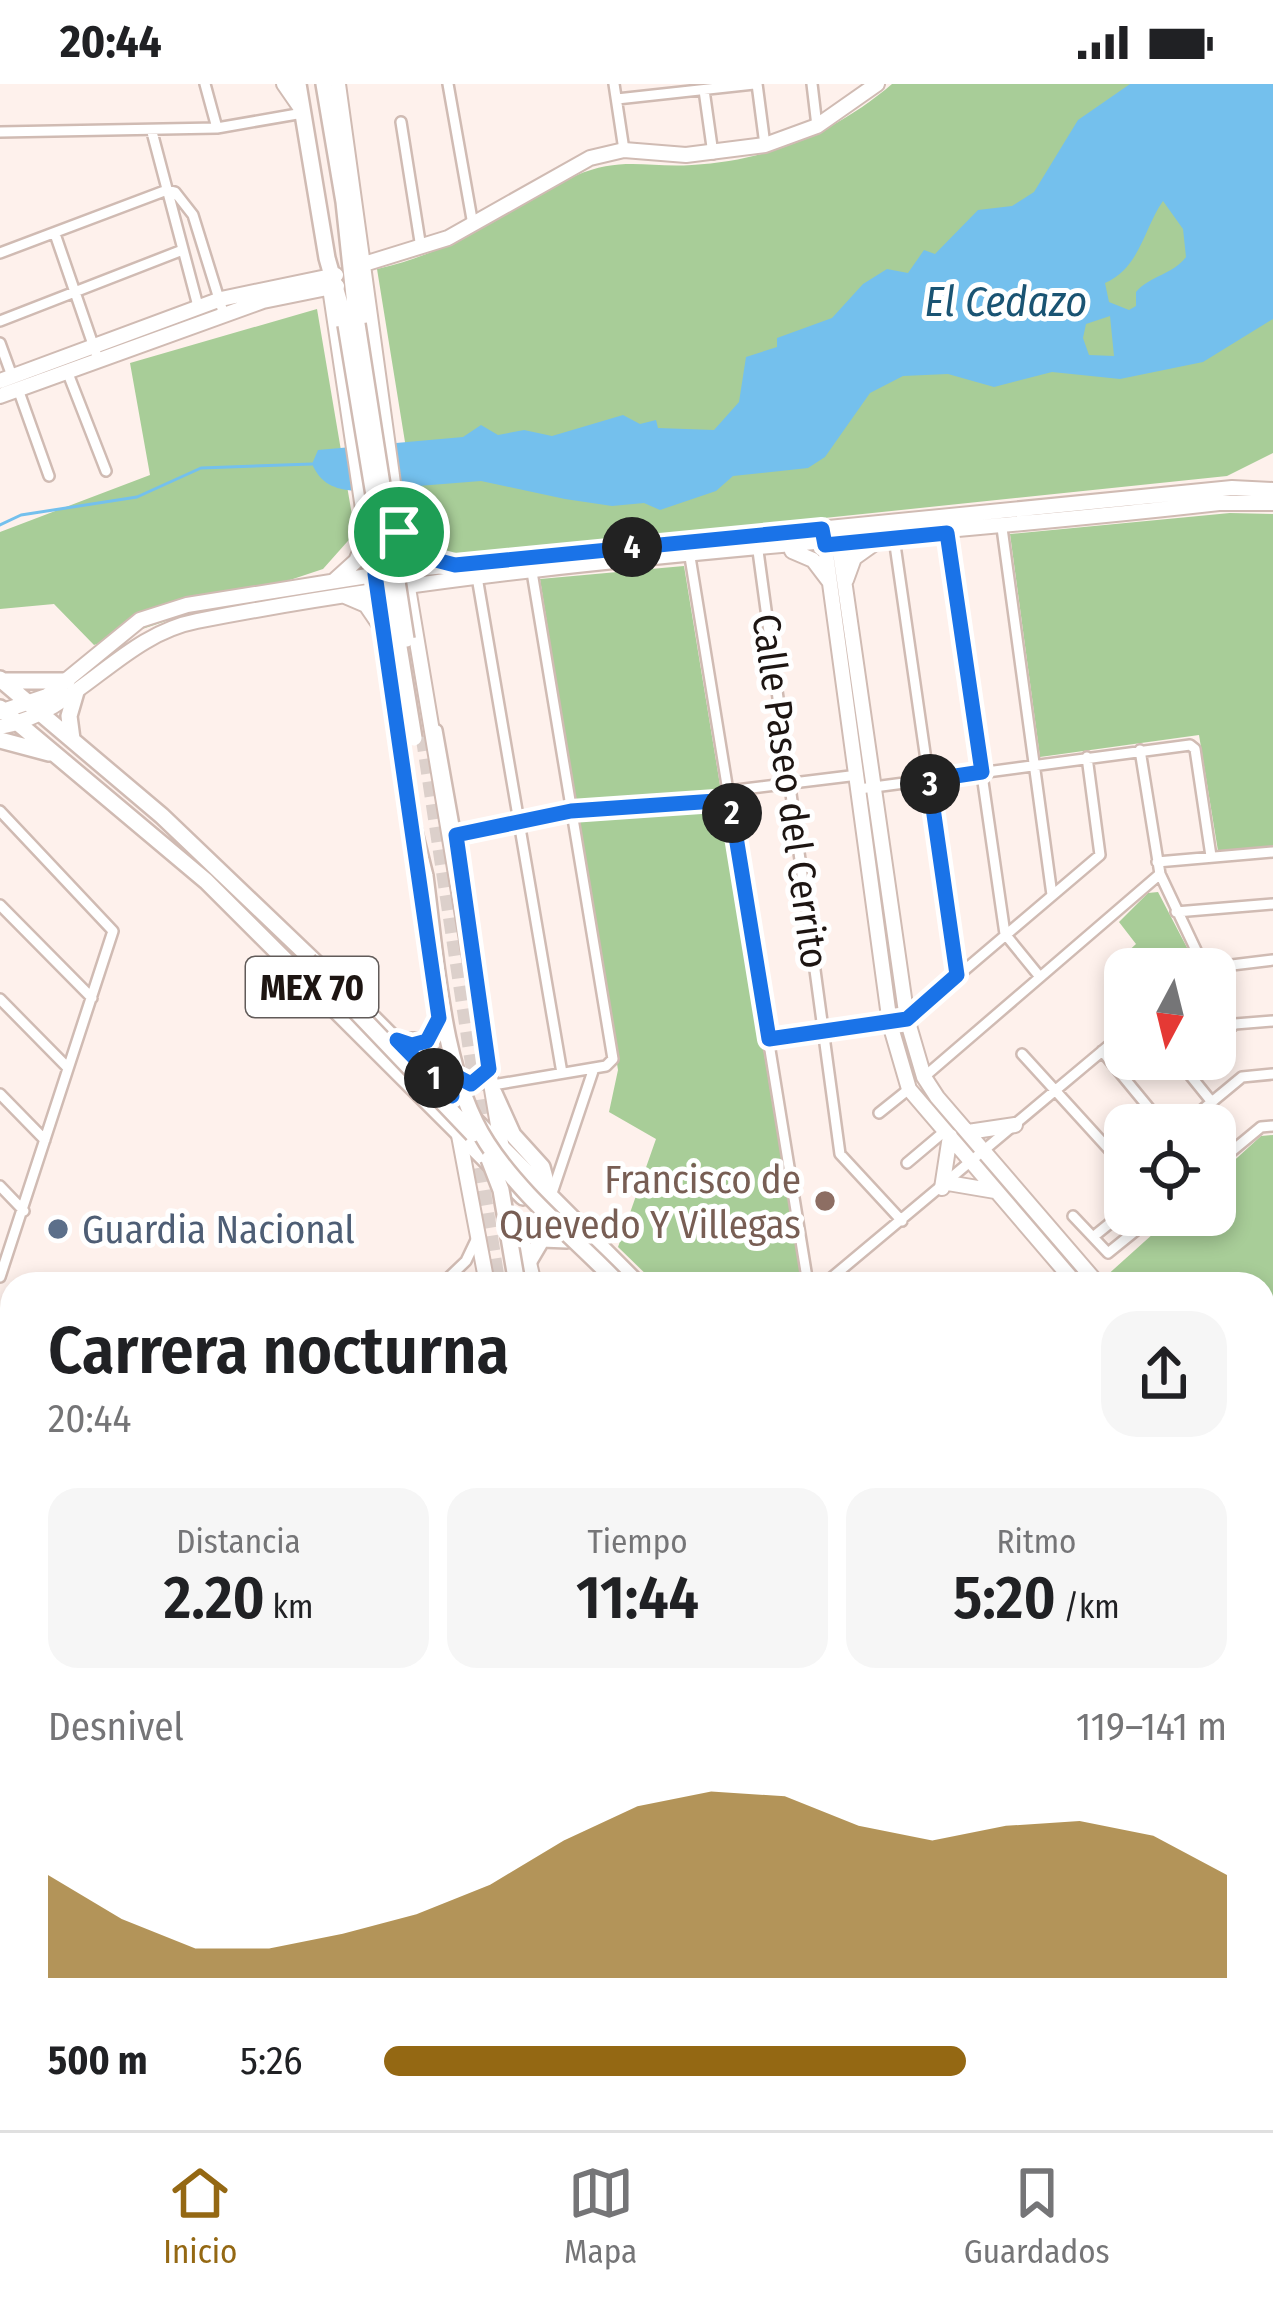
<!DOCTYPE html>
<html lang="es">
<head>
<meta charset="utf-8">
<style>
  :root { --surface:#fff; --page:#f6f6f6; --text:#202124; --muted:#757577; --line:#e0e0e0; --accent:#946813 }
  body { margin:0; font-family:"Fira Sans Condensed",sans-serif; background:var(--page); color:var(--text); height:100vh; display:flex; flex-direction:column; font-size:45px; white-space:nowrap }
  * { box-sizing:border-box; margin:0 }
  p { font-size:39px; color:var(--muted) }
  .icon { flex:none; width:66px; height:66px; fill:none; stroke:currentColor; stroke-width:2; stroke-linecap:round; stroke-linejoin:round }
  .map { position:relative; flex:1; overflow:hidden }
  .details { position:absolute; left:0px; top:1188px; width:1275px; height:858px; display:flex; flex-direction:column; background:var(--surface); border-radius:36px 36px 0 0; box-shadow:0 6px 18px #0003 }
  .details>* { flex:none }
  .needle { width:78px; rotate:187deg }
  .buttons { position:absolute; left:1104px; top:864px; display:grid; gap:24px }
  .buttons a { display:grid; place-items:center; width:132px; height:132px; border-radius:24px; background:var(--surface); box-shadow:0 6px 18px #0003; font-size:60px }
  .pin { position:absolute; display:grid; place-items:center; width:102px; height:102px; color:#fff; margin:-51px; border:6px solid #fff; border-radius:50%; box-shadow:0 3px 12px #0007 }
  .km { position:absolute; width:60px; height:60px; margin:-30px; border-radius:50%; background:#222; color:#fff; font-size:33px; line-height:60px; text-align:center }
  .round { display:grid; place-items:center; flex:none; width:126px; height:126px; border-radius:36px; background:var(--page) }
  .head { display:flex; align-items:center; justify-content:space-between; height:204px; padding:0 48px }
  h1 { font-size:66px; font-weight:600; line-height:90px }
  .figures { display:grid; grid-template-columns:repeat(3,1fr); gap:18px; height:204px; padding:12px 48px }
  .figures div { display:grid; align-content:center; border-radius:30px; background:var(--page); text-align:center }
  .figures b { font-size:60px; font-weight:600 }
  .figures small { font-size:33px; font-weight:400 }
  .figures p { font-size:33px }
  .chart { height:336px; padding:24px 48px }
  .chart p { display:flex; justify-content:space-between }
  .chart svg { width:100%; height:216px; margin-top:12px; fill:var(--accent); opacity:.7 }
  ul { padding:0 48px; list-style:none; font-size:39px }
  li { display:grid; grid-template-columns:192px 144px 1fr; align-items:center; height:90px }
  li i { height:30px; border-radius:15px; background:var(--accent) }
  .status { display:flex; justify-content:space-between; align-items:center; height:84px; padding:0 60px; background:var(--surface); direction:ltr }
  .status svg { height:33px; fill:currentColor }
  .menu { display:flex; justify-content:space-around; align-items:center; height:168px; border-top:3px solid var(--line); background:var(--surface); font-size:33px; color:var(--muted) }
  .menu a { display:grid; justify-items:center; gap:6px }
  .menu .on { color:var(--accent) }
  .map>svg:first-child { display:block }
</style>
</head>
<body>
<div class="status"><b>20:44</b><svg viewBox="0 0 49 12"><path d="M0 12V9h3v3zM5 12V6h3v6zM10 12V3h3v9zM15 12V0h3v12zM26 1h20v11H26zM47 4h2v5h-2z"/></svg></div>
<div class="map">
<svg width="1273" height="2046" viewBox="0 0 1273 2046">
  <rect width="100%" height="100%" fill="#fef1ec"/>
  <path fill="#a8cd98" d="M892 0H1273V369L1227 392 460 472 435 468 421 457 377 185C461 167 503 122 575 92 621 72 647 84 692 81 768 77 834 49 892 0Z
    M317 225 355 449 323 485 94 561 54 520 0 525V448L150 391 130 279Z
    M1230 429 1273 430V763L1218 767 1199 651 1040 673 1010 450Z
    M684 482 802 1200H656L618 1163 656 1055 609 1028 618 986 540 495Z
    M1158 808 1195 879 1187 885H1125V902L1109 885 1136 860 1119 838 1148 809Z
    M1273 1051V1281L1263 1276V1200H1111L1104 1194 1174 1131H1215V1094L1261 1052Z
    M566 2034H665L669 2046H569Z"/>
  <path fill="#74c0ed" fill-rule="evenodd" d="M1130 0H1273V235L1203 278 1120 295 1052 288 994 303 948 290 903 292 870 309 825 373 808 384 733 392 716 407 660 426 644 419 612 422 565 415 481 397 355 407C334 405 321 400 312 380L318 366 463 353 481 341 498 351 524 346 552 352 623 331 640 340 656 336 658 344 714 346 739 318 746 273 777 263V254L832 234 863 200 887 185 908 189 924 166 935 170 978 126 1012 122 1034 108 1078 36ZM1163 117 1183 145 1186 173C1172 191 1151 191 1136 208V222L1129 226 1109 218 1105 199C1140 184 1144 144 1163 117ZM1110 232 1114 272 1089 271 1083 254 1086 240Z"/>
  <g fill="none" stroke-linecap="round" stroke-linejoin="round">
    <path stroke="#74c0ed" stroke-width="3" d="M0 441 21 431 137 413 201 384 312 380"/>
    <path stroke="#dcd0cb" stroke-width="15" stroke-dasharray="15 8" stroke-linecap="butt" d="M423 652 483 1049
      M476 1061 498 1200"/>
    <g stroke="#d0bbb3" stroke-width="14">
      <path id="street" d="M205 0 217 44
        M448 0 473 141
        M614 0 624 66
        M757 0 765 61
        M812 0 817 42
        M704 6 713 70
        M617 15 754 0
        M401 38 421 164
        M0 48 217 44 303 29
        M152 48 198 222
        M55 150 98 275
        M0 169 167 106 175 108 193 131 224 231
        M0 237 180 167
        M0 259 12 292
        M67 287 106 387
        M18 305 49 392
        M1002 444 1052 811
        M947 449 1005 850 1040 893
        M894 454 957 891
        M758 467 840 1070 902 1137
        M690 473 808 1200
        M477 493 562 989
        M437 646 456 753
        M1140 666 1160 790 1203 881
        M859 705 1190 661 1195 665 1211 772
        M728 707 858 691
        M0 727 113 847 0 1193
        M456 751 571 726 730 716
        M1157 778 1273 768
        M0 821 92 914
        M1176 828 1273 820
        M1199 885 1273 876
        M0 915 68 984
        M1222 951 1235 940 1273 937
        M769 955 907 935 1100 771 1087 673
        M1102 967 1163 1041
        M1022 970 1125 1083
        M1177 975 1211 1017
        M924 993 1160 790
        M493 1001 606 982 613 975 532 488
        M0 1010 45 1056
        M879 1029 909 1005
        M1184 1041 1242 993 1273 990
        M907 1079 945 1047
        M1215 1081 1261 1043 1273 1042
        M0 1102 24 1127
        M551 1112 594 984
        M1073 1132 1108 1169 1155 1131
        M1093 1153 1125 1127
        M442 1200 466 1177 477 1154
        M824 1200 1125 948
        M0 1335 12 1353
        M0 1479 12 1480
        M0 1685H12
        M0 1743 12 1731
        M0 1833 12 1821
        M0 1981 12 1993
        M0 2022 12 2010
        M53 2034 65 2046
        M263 2034 275 2046
        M355 2034 367 2046
        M542 2034 544 2046
        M457 2046 510 2034"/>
    </g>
    <g stroke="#d0bbb3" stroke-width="18">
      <path id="secondary" d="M284 0 302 26
        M338 0 405 486 502 1065
        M364 180 448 154 590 74 624 66 686 71 765 61 817 42 877 0
        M330 204 410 739
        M0 297 221 215 336 191
        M0 312 263 217 337 202
        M400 448 422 470 444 480
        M838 454 907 935 924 993 937 1013 1098 1200
        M824 455 890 940 909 1005 1076 1200
        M792 467 813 476 829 497
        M335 496 356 477 367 452
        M846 496 854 474 875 459
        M345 512 366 521 381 543
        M0 628 47 612 140 536 187 521 405 486 1232 404 1273 406
        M0 643C78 628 120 552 197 537 533 471 879 458 1219 419H1273
        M445 969 453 1018
        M458 1046 487 1200
        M968 1048 1015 1041
        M948 1099 995 1107
        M942 1104 950 1052
        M514 1148 526 1166 534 1200
        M1263 1285 1273 1290
        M1263 1302 1273 1306
        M1263 1844 1273 1854
        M0 1867 12 1878
        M0 1887 12 1899
        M147 2034 159 2046
        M169 2034 181 2046"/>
    </g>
    <g stroke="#d0bbb3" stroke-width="20">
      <path id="primary" d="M298 0 327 174 346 241
        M324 0 344 118 357 240
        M363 215 370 256
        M0 595 162 732 319 882
        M5 597H67
        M0 624 206 797 523 1113
        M72 655 69 632 76 608
        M0 656 49 669
        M409 728 425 792
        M345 906 638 1200
        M399 957H427L439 934
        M494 1009 513 1051 542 1083 548 1105
        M529 1177 542 1155 567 1156
        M1263 1808 1273 1802
        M1263 1827 1273 1821
        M685 2034 690 2046
        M708 2034 712 2046"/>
    </g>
    <use href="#street" stroke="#fff" stroke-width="9"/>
    <use href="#secondary" stroke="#fff" stroke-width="14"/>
    <use href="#primary" stroke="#fff" stroke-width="15"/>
    <g stroke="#d0bbb3" stroke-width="20" stroke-linecap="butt">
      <path id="primary-bridge" d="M357 240 406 555
        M346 241 414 654
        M425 792C436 874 442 990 487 1059 521 1112 576 1155 619 1200
        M308 877 473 1050
        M489 1075 501 1106 517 1200"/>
    </g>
    <use href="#primary-bridge" stroke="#fff" stroke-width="15"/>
  </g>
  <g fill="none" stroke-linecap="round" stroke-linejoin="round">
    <g stroke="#fff" stroke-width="24">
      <path id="route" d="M822 445 825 461 947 449 982 688 929 696 957 891 907 935 769 955 730 716 571 727 456 751 489 985 471 1000 448 988 452 1012 397 956 412 961 427 957 439 934 375 490 405 486 399 448 428 474 455 481Z"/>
    </g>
    <use href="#route" stroke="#1a73e8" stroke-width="15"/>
  </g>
  <circle fill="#8d6e63" stroke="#fff" stroke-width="4.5" cx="825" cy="1117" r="12"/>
  <circle fill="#5c6f8a" stroke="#fff" stroke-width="4.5" cx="58" cy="1145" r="12"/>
  <g text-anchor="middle" stroke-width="10" stroke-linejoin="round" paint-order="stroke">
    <rect fill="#fff" stroke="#615b59" stroke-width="3" x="246" y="873" width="132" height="60" rx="9"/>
    <g font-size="36" font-weight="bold" fill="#1d1512">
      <text x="312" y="916">MEX 70</text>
    </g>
    <g font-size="39" fill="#1d1512" stroke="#fff">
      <text transform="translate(791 707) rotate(82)" y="14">Calle Paseo del Cerrito</text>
    </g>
    <g font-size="39" fill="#785e54" stroke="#fff" text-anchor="end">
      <text x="801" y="1109">Francisco de<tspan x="801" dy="45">Quevedo Y Villegas</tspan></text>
    </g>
    <g font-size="39" fill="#4e5e75" stroke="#fff" text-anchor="start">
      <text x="82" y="1159">Guardia Nacional</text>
    </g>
    <g font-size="42" font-style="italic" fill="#1a5473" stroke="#fff">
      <text x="1006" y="232">El Cedazo</text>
    </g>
  </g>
</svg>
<div class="buttons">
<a><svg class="needle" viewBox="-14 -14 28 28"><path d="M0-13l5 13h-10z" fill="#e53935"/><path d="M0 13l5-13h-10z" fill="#757577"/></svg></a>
<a><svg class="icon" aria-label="locate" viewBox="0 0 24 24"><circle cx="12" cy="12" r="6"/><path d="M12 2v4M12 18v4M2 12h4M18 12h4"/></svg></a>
</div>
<div class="pin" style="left:399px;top:448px;background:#1e9e55"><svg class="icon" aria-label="arrive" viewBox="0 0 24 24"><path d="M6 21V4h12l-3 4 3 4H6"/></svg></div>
<b class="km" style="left:434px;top:994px">1</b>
<b class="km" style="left:732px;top:729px">2</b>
<b class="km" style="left:930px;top:700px">3</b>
<b class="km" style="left:632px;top:463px">4</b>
<section class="details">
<div class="head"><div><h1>Carrera nocturna</h1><p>20:44</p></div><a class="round"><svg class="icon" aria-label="share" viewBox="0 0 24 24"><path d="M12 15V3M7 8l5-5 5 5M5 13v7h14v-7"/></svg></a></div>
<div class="figures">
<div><p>Distancia</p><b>2.20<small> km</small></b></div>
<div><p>Tiempo</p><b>11:44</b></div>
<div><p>Ritmo</p><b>5:20<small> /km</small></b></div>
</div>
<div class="chart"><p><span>Desnivel</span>119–141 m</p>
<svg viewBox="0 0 160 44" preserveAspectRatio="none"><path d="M0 44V23L10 32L20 38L30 38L40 35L50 31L60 25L70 16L80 9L90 6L100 7L110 13L120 16L130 13L140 12L150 15L160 23V44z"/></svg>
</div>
<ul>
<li><b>500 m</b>5:26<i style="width:69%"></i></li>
</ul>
</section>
</div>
<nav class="menu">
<a class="on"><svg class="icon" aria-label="home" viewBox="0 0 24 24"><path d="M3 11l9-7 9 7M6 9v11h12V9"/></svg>Inicio</a>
<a><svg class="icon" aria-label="map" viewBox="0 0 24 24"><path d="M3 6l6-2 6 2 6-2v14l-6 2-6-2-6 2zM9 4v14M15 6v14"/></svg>Mapa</a>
<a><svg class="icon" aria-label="saved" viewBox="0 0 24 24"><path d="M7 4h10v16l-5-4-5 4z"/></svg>Guardados</a>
</nav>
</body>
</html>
